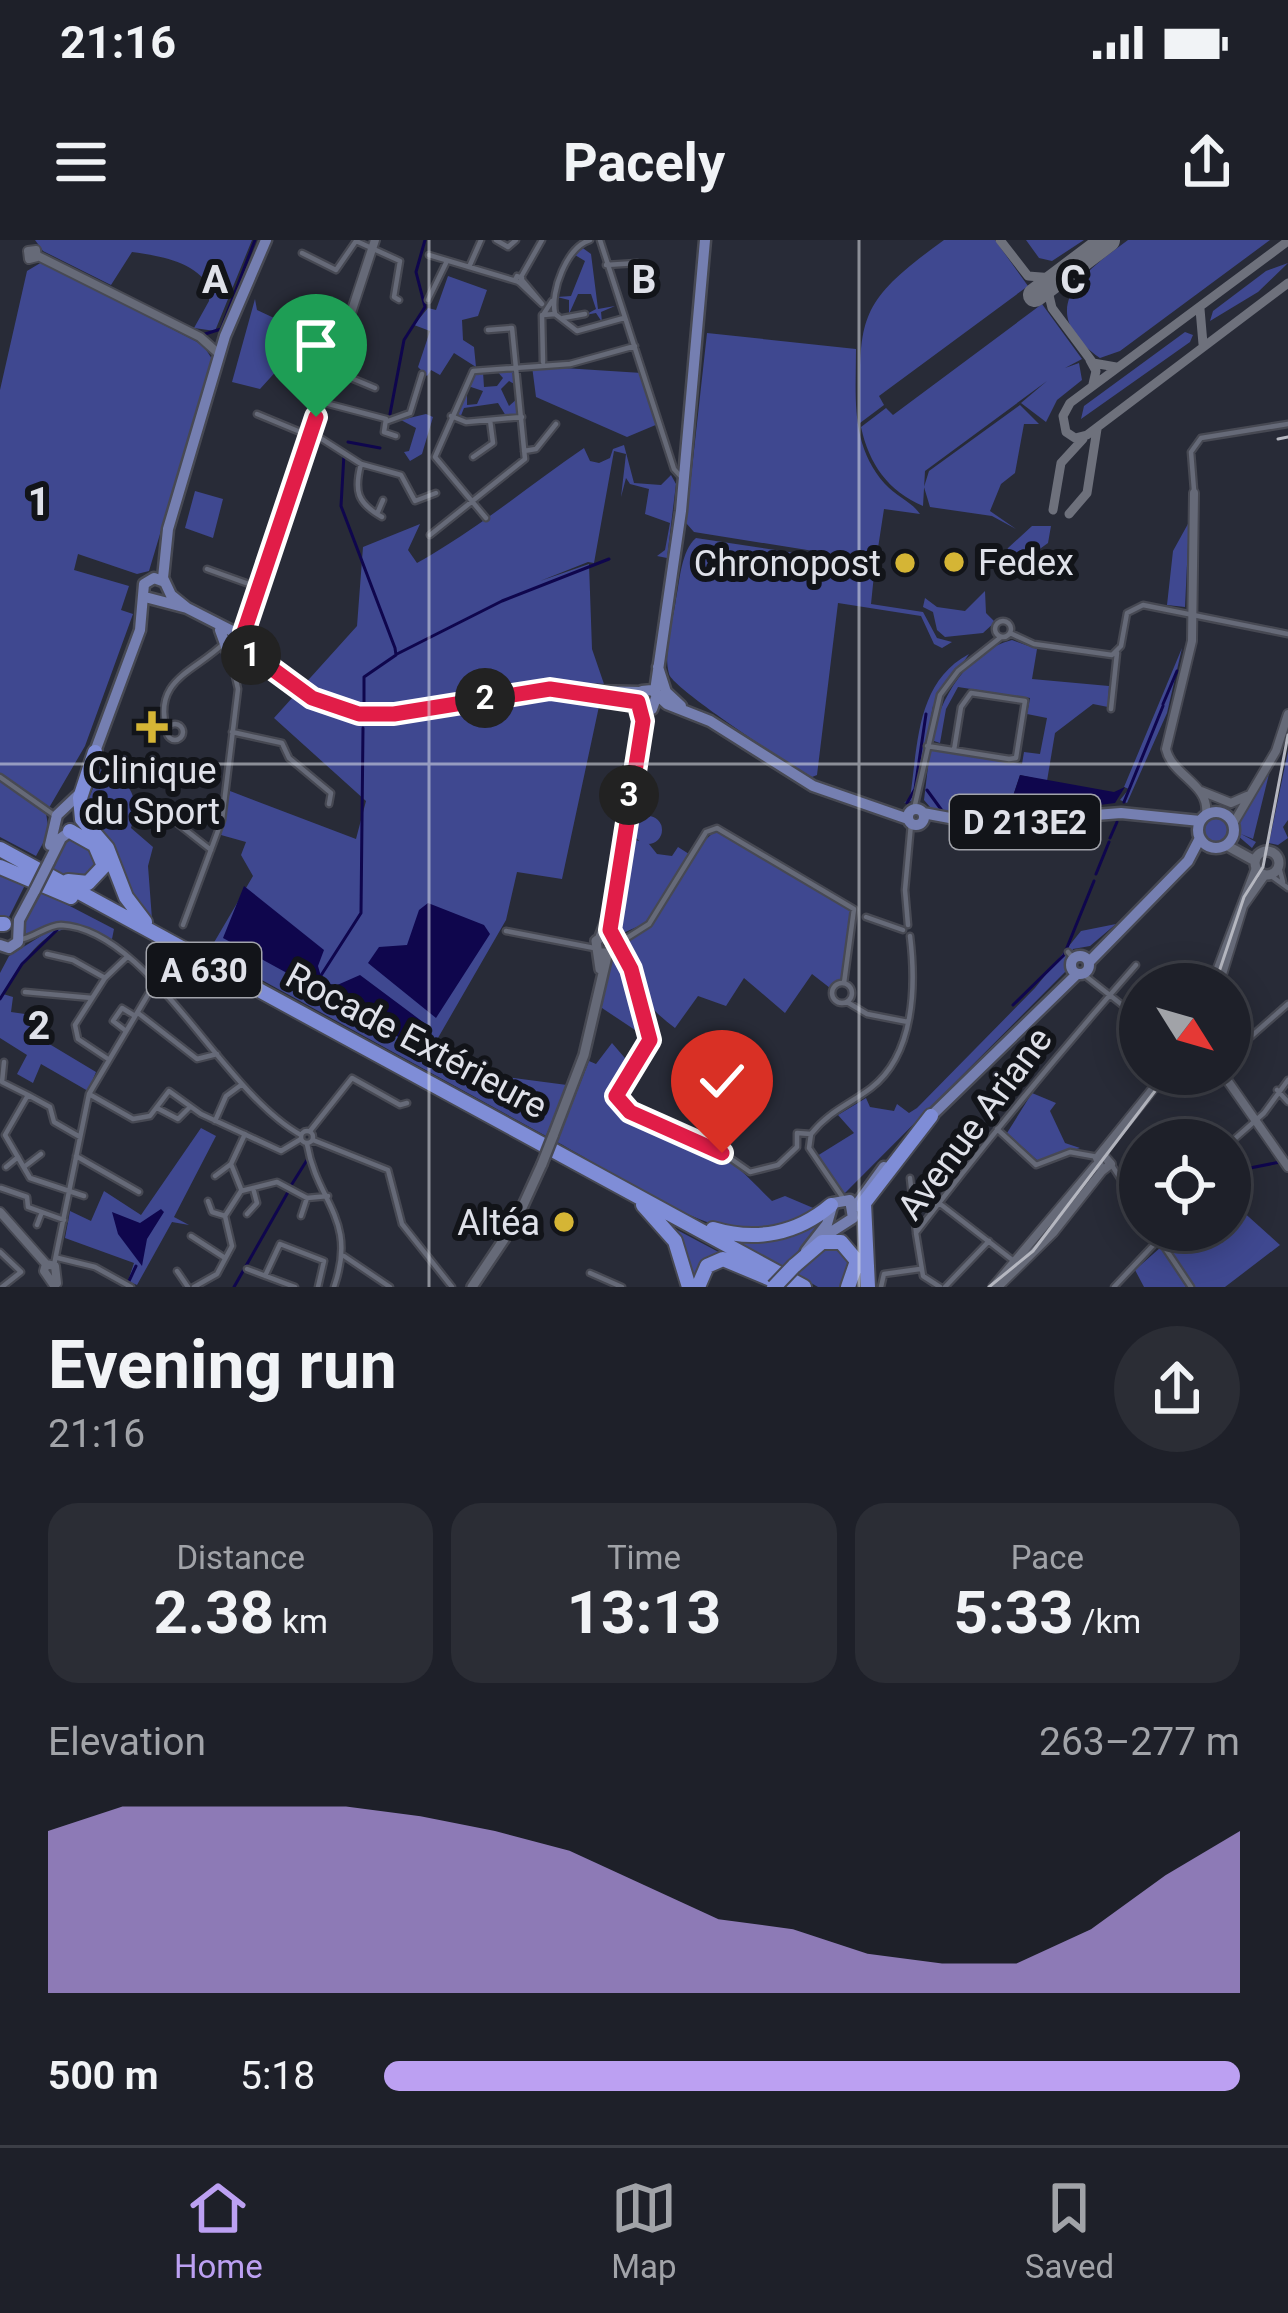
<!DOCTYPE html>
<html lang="en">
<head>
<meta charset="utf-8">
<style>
  :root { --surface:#1e2029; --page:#2b2d35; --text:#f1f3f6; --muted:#a1a3a8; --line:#3c3e46; --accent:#bca0f2 }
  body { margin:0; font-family:Roboto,sans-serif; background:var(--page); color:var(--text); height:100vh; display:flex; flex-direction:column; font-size:45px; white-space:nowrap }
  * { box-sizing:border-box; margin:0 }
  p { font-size:39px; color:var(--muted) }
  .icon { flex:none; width:66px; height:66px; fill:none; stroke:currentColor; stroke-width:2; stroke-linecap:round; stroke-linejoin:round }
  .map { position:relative; height:1047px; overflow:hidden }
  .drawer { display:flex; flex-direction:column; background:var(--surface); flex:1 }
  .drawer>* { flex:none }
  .needle { width:78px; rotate:127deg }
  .controls { position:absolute; left:1119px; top:723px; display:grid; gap:24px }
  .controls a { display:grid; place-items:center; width:132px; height:132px; border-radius:50%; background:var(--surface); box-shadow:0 6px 30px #0003,0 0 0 3px var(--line); font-size:60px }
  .pin { position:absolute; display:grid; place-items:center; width:102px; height:102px; color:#fff; margin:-123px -51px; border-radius:50% 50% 50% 0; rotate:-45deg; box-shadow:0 0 12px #0007 }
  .pin .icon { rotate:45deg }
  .km { position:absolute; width:60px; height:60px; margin:-30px; border-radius:50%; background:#222; color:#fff; font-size:33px; line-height:60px; text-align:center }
  .round { display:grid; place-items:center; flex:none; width:126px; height:126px; border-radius:63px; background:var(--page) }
  .headline { display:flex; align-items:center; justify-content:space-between; height:204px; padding:0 48px }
  h1 { font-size:66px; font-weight:700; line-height:90px }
  .stats { display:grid; grid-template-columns:repeat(3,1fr); gap:18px; height:204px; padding:12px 48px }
  .stats div { display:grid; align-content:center; border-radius:30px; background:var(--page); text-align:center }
  .stats b { font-size:60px; font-weight:700 }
  .stats small { font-size:33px; font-weight:400 }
  .stats p { font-size:33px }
  .chart { height:336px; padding:24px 48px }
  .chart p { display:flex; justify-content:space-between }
  .chart svg { width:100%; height:216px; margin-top:12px; fill:var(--accent); opacity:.7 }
  ul { padding:0 48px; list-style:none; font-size:39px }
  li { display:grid; grid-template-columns:192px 144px 1fr; align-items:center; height:90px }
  li i { height:30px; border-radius:15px; background:var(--accent) }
  .status { display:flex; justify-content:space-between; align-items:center; height:84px; padding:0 60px; background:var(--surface); direction:ltr }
  .status svg { height:33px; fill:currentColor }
  header { display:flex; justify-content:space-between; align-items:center; height:156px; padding:0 48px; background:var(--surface); font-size:54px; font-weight:700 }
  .dock { display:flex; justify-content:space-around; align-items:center; height:168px; border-top:3px solid var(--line); background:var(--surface); font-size:33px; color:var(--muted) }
  .dock a { display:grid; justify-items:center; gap:6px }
  .dock .on { color:var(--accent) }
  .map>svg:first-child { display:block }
</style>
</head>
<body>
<div class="status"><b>21:16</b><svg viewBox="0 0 49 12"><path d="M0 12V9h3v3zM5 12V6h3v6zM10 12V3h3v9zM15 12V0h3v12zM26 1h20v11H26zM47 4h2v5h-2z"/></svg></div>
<header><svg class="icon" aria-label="menu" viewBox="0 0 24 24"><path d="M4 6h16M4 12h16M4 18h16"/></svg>Pacely<svg class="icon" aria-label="share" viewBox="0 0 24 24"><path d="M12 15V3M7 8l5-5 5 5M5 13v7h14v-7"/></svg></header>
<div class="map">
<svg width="1288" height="1047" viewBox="0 0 1288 1047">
  <rect width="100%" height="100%" fill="#282b37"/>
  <path fill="#3f4890" d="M35 0H252L215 91 194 88 209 61 210 47C194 21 160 16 132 12L111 45 43 11Z
    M944 0H995L1028 46 879 156 884 165 860 183C860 78 854 65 944 0Z
    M1026 0H1084L1052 21 1039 18Z
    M1128 0H1270L1120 111 1100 118C1032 69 1083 33 1128 0Z
    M580 6 591 14 598 69 615 66 601 72 602 82 596 73 585 75 596 69 591 54H578L569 74V60L557 57 571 56 585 21 575 15Z
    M42 22 203 105 212 119 149 331 137 334 78 314 74 330 129 346 121 370 133 374 85 506 46 573 49 592 36 616 0 597V150L27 31Z
    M1288 23 1258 52 1210 81 1213 71 1266 31Z
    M448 36 487 50 478 76 462 80 463 100 474 107 476 127 454 113 440 135 431 130 427 136 418 127 430 91 414 85 428 68 436 70Z
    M255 59 257 70 334 106 322 143 280 127 260 149 232 142Z
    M1042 64 1082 119 1065 128 1079 123 1082 140 1057 160 1046 182 1021 163 1047 141 925 231 923 266C888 251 869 224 861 187L886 168 893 175Z
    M1185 92 1193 95 1190 102 1081 179 1084 166Z
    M707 93 856 109C856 157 850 205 885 244 896 256 912 262 920 274L884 269 876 321 694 292 686 283Z
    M532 126 642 133 658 184 627 197 536 157Z
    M513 129 516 145 509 141 501 149 509 166 518 158V174L506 176 498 163 464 168 460 178 455 175 467 149V165L477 164 483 151 468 146 475 133 483 132 484 147 497 146 503 138 496 130Z
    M1020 165 1039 184H1024L1015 233 1001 244 990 271 1016 289 992 276 930 267 924 247 929 231Z
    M426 174 433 177 422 214 410 221 404 212 409 211 416 188 401 180Z
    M624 205 634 243 661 245 671 235 676 244 667 318 657 316 665 310 670 283 645 274 649 249 630 244 626 238 621 257 626 214 614 211 594 323 588 322 540 341 589 324 592 409 604 444 554 441 365 467 373 483 553 456 601 457 562 639 517 632 506 680 431 810 474 840 482 829 491 835 567 845 546 896 209 711 253 636 241 615 246 602 221 595 230 551 356 599 366 561 274 478 357 386 363 307 420 284 408 310 417 323C478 289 528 246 584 208L590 221 599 223 610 218 613 209Z
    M195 251 223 259 213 298 185 288Z
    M1189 282 1185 367 1167 365 1173 311Z
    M1032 286H1051L1048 303 1019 324 1018 331 998 327 1008 308Z
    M696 298 875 325 871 364 923 372 937 398 952 402 942 408 934 404 921 376 838 363 817 535 812 537C790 525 673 449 669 434 663 412 673 381 676 359 680 340 681 311 696 298Z
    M985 351 986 373 995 382 983 393 945 397 937 390 933 372 923 367 925 358 937 367 965 371Z
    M1012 400 1037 409 1032 439 1109 446 1108 467 1093 464 1055 493 1047 541 1020 535 1006 577 936 574 924 560 930 510 1022 524 1024 512 1040 514 1047 478 1027 474 1030 458 958 447 946 469 940 503 931 500C940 459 967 411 1012 400Z
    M1182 408 1167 473 1127 563 1120 560 1129 549 1124 547Z
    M969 414 933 466 915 560 904 563 910 558C918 505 916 442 969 414Z
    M1288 511V580L1283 587 1288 598 1278 605 1269 603Z
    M104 521C129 545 141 554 131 588L153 607 148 626 152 679 137 665 117 612 91 579 89 558Z
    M1269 534 1253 599 1241 594 1256 602 1252 608 1237 595V583Z
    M1201 589a15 15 0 1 1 30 0a15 15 0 1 1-30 0Z
    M634 590a14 14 0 1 1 28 0a14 14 0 1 1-28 0Z
    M716 590 853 671 842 738 830 748 812 734 785 773 744 738 726 766 698 756 675 788C636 759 643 747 619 709L655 681 700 605Z
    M71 595 92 605 98 634 73 640 50 629Z
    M625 597 649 604 657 614 672 616 678 607 689 614 648 682 614 697 612 681Z
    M0 631 26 643 9 677 0 680Z
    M39 650 114 689 112 699 57 683 27 697 22 684Z
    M1116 684 1090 706 1073 709 1065 732 843 955 817 916 854 893 838 875 866 858 870 867 894 871 897 864 909 873 917 868 1035 748 1081 691Z
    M52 689H66C41 692 15 732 3 754L13 757 11 772 39 776 36 796 96 832 88 851 41 824 33 843 17 834 27 815 0 798V733L9 716Z
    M617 720 630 732 647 798 599 766 609 721Z
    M612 803 630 824 612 853C617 885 689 900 714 912 735 921 755 945 772 961L785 956 818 970C800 980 777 991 756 992 698 993 608 929 557 902L589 821 596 824Z
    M1032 853 1056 863 1050 871 1065 903 1080 908 1038 921 1007 893Z
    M201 888 216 896 174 977 189 985 172 982 137 1045 128 1041 134 1023 65 998 70 971 91 981 104 951 141 975Z
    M1230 960 1280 1005 1225 1047H1191L1163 1004 1177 990H1230Z
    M826 973 786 1028 717 993 751 998Z
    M664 983 728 1017H720L695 1047Z
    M835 1004 852 1017 843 1047H818L792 1032Z
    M1161 1007 1186 1047H1144L1135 1030Z"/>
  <path fill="#0f064d" d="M1020 535 1114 552 1125 547 1115 563 1006 577Z
    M244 646 324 710 318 726 322 740 335 746 360 735 427 785 418 808 318 752H307V744L223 698Z
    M428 663 484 685 490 694 436 778 368 723 379 707 407 705 419 670Z
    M161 969 164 972 147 999 142 1026 118 994 112 972 140 983Z"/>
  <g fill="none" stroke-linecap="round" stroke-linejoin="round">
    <path stroke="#0f064d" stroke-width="3" d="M205 94 221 89 255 0
      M390 174 404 100 425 67 416 32 425 0
      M348 202 380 208
      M344 214 341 266 395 408 396 415 364 437V467
      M397 414 502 361 609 319
      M1163 464 1177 431
      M927 550 943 572
      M1124 562 1163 466
      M907 563 915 549 926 474
      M958 574 998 577
      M1110 598 1117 582
      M1096 634 1109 602
      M320 737 361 673 363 488
      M0 759 22 724 57 690
      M1013 765 1064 715 1094 641
      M1230 932 1280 922
      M292 944 307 920
      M1165 997 1171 990
      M129 1041 136 1026
      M234 1047 288 952"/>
    <path stroke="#6e717c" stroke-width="9" d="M1000 0 1028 36 1054 38
      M1288 1 1070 163 1063 176 1066 192 1075 198 1087 195 1288 43
      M1062 34 1048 51 1052 68 1093 123 1116 127
      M1200 69 1203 104
      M1090 120 1096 131 1093 144
      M1053 270 1061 223 1083 199
      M1069 274 1087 253 1097 189"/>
    <path stroke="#6e717c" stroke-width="24" d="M1035 55 1108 0"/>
    <g stroke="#474953" stroke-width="9">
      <path id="minor" d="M496 0 508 7 516 0
        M600 0 674 229 684 240
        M302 13 336 30 356 1 400 21 394 57 399 60
        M429 15 516 41
        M606 25 637 23
        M469 27 481 0
        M517 36 522 38 520 43 515 40Z
        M521 37 542 0
        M520 43 542 64 522 40
        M428 60 446 23
        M552 61 543 75 555 74C550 51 567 7 590 0
        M555 74 577 91 624 78
        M542 75 543 122
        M563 78 585 74
        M332 130 375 148
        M321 162 386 179 384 192 396 196
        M257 174 310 196
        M451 176 466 182 522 177
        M388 181 410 173 422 134
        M311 192 361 224 401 235 415 261 436 253
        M524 211 536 209 556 184
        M473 217 493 203 490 180
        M361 224C354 251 357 263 382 277
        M1194 250 1191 212 1201 198 1288 184
        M377 274 383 260
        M486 278 435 217 473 131 570 124 635 106
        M430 295 525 219 512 88 488 90
        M207 329 260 348
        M995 389a8 8 0 1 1 16 0a8 8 0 1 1-16 0Z
        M1010 393 1034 404 1112 415 1121 406 1127 373 1143 365 1288 394
        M1111 469 1117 413
        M167 492a8 8 0 1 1 16 0a8 8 0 1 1-16 0Z
        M167 491C152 439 195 432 224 403
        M232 492 282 503 289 518 331 553 329 564
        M927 506 1009 519 1016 518 1025 461 971 453 961 467 954 510
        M0 537 54 575
        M914 569 940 455 958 431 1001 397
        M178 584 211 610
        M1279 627 1283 642
        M1270 635 1288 648
        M866 677 903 690
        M183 685 222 580 238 449 230 414
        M908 685 905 650 911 584
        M506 691 594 708
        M19 700C34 698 47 685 61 685 149 689 222 852 301 895
        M616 705 649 684 706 592 717 588 854 669 844 743
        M616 710 631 729 650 800 617 848 620 865 681 899 717 909 750 932 778 925 797 907
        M1068 712 1073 718
        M47 714 73 720 105 738
        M1083 734 1140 779
        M832 753a10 10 0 1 1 20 0a10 10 0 1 1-20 0Z
        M25 752 92 758
        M847 762 867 774 908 782
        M138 773 197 819 217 814
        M126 791 113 781 122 768 135 776
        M1230 815 1288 764
        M108 819 78 799 75 785 105 738 127 717
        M4 822 2 842 28 855
        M1277 850 1288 862
        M89 854 133 879 150 876 169 851 201 874 281 911 301 899
        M157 868 178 879 190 867
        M215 881 226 856 241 845
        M997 889 1036 925 1070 912 1098 917
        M301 897a6 6 0 1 1 12 0a6 6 0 1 1-12 0Z
        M310 891 352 838 400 865 407 863
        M811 894C829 871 850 864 871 848 915 814 916 745 910 696
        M811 894 809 908 843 958
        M80 897 54 882 50 867 28 855 5 895 30 938 84 956
        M313 900 388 930 402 984 452 1047
        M1230 903 1264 873 1288 840
        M307 904C317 963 358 979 334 1047
        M797 906V893L811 894
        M76 916 139 952
        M1111 924 1140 969
        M6 927 18 917
        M24 927 41 914
        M215 936 231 924
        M910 938 916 992
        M1 948 27 957 28 967 64 980
        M241 949 231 924 245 894
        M208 961 212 972 225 976
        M939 963 1015 1022
        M247 974 257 963 253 948
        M301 976 307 958
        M37 985 42 972
        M1153 990 1191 1047
        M191 996 225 1018
        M0 1012 21 1032 2 1047
        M344 1016 390 1047
        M58 1018 95 1027 131 1047
        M54 1025 89 854 153 746
        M247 1029 295 1047
        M177 1031 188 1047
        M590 1033 622 1047
        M265 1036 280 1004 324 1021 318 1047
        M194 1047 217 1034 232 1006 225 976 241 951 277 942 307 958 328 956
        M881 1047 884 1034 920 1029
        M940 1047 923 1036 916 993C987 900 1059 813 1136 725
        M945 1047 989 1001
        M1114 1047 1159 999"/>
    </g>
    <g stroke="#474953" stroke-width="12">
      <path id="tertiary" d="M36 10 37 17 29 19 28 11Z
        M38 16 200 97 219 114
        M1194 253 1192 401 1166 509C1172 536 1210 544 1206 574
        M244 398 375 0
        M1201 551 1231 563 1247 556
        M1233 584 1276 511 1288 474
        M1212 744 1256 628
        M1219 744 1243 666 1265 635
        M1223 834 1288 927
        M1103 915 1111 924 1102 931 1097 918 1165 834
        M0 972 46 1024 44 1031 55 1047
        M46 1024 55 1026 57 1043
        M999 1046 1053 993 1102 931
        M993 1047 1095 926"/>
    </g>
    <g stroke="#474953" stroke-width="14">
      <path id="secondary" d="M1226 605 1255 621
        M1255 623a12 12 0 1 1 24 0a12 12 0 1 1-24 0Z
        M600 697 610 671 643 481 641 467
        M598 713H613V699L603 696 596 701 600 729
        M553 896 584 815 607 716
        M472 1047 515 983 542 924"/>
    </g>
    <g stroke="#474953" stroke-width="15">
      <path id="primary" d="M145 357 187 368 240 395 252 416
        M187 368 171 355 163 338 168 289 225 96 266 0
        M220 390 228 412 243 410
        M239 414 252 416 322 463 359 474H394L540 450 640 452
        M658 427 666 452 681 466
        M655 451 681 271 705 0
        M657 455 652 469 638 462 642 451 652 450 667 464 710 481 813 546 908 579
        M93 517 140 390 144 344 154 338 165 342
        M908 577a8 8 0 1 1 16 0a8 8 0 1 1-16 0Z
        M1198 590a18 18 0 1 1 36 0a18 18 0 1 1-36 0Z
        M923 573 982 584 1121 573 1200 581
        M50 605 57 575 77 556
        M49 622 61 598 72 590
        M0 705 9 708 18 702 19 680 35 650
        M1071 725a9 9 0 1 1 18 0a9 9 0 1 1-18 0Z
        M1089 722 1188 621 1200 598
        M929 878 1077 734
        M855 967 884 927
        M806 1011 827 984 833 963 850 960 853 978 814 1003"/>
    </g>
    <g stroke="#474953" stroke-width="18">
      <path id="motorway" d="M95 512 80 558 82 579 107 608 126 657 145 682
        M0 609 804 1047
        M0 627 71 657
        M68 641 88 643 104 626 95 605 70 591
        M0 684H4
        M643 965 675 1001 689 1047
        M713 989C756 1002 797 994 831 965
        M794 1026 822 1002H841L857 1021 848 1047
        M698 1047 707 1026 723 1019 785 1045
        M868 1047 864 963 931 876"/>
    </g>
    <use href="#minor" stroke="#666a78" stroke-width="4.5"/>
    <use href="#tertiary" stroke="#666a78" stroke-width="8"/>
    <use href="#secondary" stroke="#666a78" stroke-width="9"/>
    <use href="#primary" stroke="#757fb1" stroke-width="10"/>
    <use href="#motorway" stroke="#7f8dd7" stroke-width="14"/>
    <path stroke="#b5b7c0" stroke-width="3" d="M1278 199 1288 197
      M1215 744 1244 657 1263 627 1288 495
      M989 1047 1033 1011 1168 834"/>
    <g stroke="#474953" stroke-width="14" stroke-linecap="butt">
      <path id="secondary-bridge" d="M542 924 553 896"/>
    </g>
    <g stroke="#474953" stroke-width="15" stroke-linecap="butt">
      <path id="primary-bridge" d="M35 650 49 622"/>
    </g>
    <g stroke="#474953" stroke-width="18" stroke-linecap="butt">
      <path id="motorway-bridge" d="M774 1047 794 1026"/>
    </g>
    <use href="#secondary-bridge" stroke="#666a78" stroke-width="9"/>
    <use href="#primary-bridge" stroke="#757fb1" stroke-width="10"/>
    <use href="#motorway-bridge" stroke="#7f8dd7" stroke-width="14"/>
  </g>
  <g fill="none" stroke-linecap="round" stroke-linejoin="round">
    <g stroke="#fff" stroke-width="24">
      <path id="route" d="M316 177 244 392 248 411 312 458 359 474H394L550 449 638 462 643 481 610 690 631 729 650 800 616 856 630 872 722 913"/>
    </g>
    <use href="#route" stroke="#e11d48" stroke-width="15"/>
  </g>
  <path fill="none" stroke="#dfe1e9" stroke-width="3" stroke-opacity="0.55" d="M429 0V1047M859 0V1047M0 524H1288"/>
  <g fill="#d5b535" stroke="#121419" stroke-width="4.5">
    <circle cx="954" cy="322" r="12"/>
    <circle cx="905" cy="323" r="12"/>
    <path d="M146 469h12v12h12v12h-12v12h-12v-12h-12v-12h12z"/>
    <circle cx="564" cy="982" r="12"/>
  </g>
  <g text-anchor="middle" stroke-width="12" stroke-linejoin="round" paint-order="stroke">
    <g fill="#121419" stroke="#a2a4ab" stroke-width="3">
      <rect x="950" y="555" width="150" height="54" rx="9"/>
      <rect x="147" y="703" width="114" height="54" rx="9"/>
    </g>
    <g font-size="33" font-weight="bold" fill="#dfe1e9">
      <text x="1025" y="594">D 213E2</text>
      <text x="204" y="742">A 630</text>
    </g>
    <g font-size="36" fill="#dfe1e9" stroke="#121419" text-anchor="end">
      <text x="978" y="335" text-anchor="start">Fedex</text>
      <text x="881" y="336">Chronopost</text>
      <text x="152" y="543" text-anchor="middle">Clinique<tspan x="152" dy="41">du Sport</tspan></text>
      <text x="540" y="995">Altéa</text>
    </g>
    <g font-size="36" fill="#dfe1e9" stroke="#121419">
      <text transform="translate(417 800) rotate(28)" y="13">Rocade Extérieure</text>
      <text transform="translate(974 883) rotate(-53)" y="13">Avenue Ariane</text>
    </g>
  </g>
  <g font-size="39" text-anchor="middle" font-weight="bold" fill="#dfe1e9" stroke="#121419" stroke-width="12" stroke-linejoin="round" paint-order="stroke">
    <text x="215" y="53">A</text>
    <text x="644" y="53">B</text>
    <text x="1073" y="53">C</text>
    <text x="39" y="275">1</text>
    <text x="39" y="799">2</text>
  </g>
</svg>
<div class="controls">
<a><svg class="needle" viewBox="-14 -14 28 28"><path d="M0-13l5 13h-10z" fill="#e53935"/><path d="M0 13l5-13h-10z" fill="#a1a3a8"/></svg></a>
<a><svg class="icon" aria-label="locate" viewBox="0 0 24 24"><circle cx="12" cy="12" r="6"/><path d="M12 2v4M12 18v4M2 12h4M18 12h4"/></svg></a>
</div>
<div class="pin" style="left:316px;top:177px;background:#1e9e55"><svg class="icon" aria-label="arrive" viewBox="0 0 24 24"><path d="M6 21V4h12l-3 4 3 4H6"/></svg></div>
<div class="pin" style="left:722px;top:913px;background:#d93025"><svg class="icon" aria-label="check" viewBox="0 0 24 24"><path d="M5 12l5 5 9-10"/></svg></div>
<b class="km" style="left:251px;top:415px">1</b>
<b class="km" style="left:485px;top:458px">2</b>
<b class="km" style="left:629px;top:555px">3</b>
</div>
<section class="drawer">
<div class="headline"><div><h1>Evening run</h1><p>21:16</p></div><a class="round"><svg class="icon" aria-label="share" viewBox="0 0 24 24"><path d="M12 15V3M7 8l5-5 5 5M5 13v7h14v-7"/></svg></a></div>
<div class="stats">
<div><p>Distance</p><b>2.38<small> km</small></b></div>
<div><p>Time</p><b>13:13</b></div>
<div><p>Pace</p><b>5:33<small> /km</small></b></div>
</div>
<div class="chart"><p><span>Elevation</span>263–277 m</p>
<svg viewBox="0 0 160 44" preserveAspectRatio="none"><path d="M0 44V11L10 6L20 6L30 6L40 6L50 8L60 11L70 15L80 22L90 29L100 31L110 36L120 38L130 38L140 31L150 20L160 11V44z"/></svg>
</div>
<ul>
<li><b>500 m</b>5:18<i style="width:100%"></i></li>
</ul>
</section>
<nav class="dock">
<a class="on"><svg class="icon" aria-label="home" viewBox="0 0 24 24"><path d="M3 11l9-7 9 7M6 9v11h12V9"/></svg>Home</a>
<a><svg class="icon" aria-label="map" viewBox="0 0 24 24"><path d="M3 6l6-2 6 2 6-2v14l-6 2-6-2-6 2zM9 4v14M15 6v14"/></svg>Map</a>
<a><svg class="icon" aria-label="saved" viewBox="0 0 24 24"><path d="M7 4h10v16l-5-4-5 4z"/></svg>Saved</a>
</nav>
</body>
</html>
